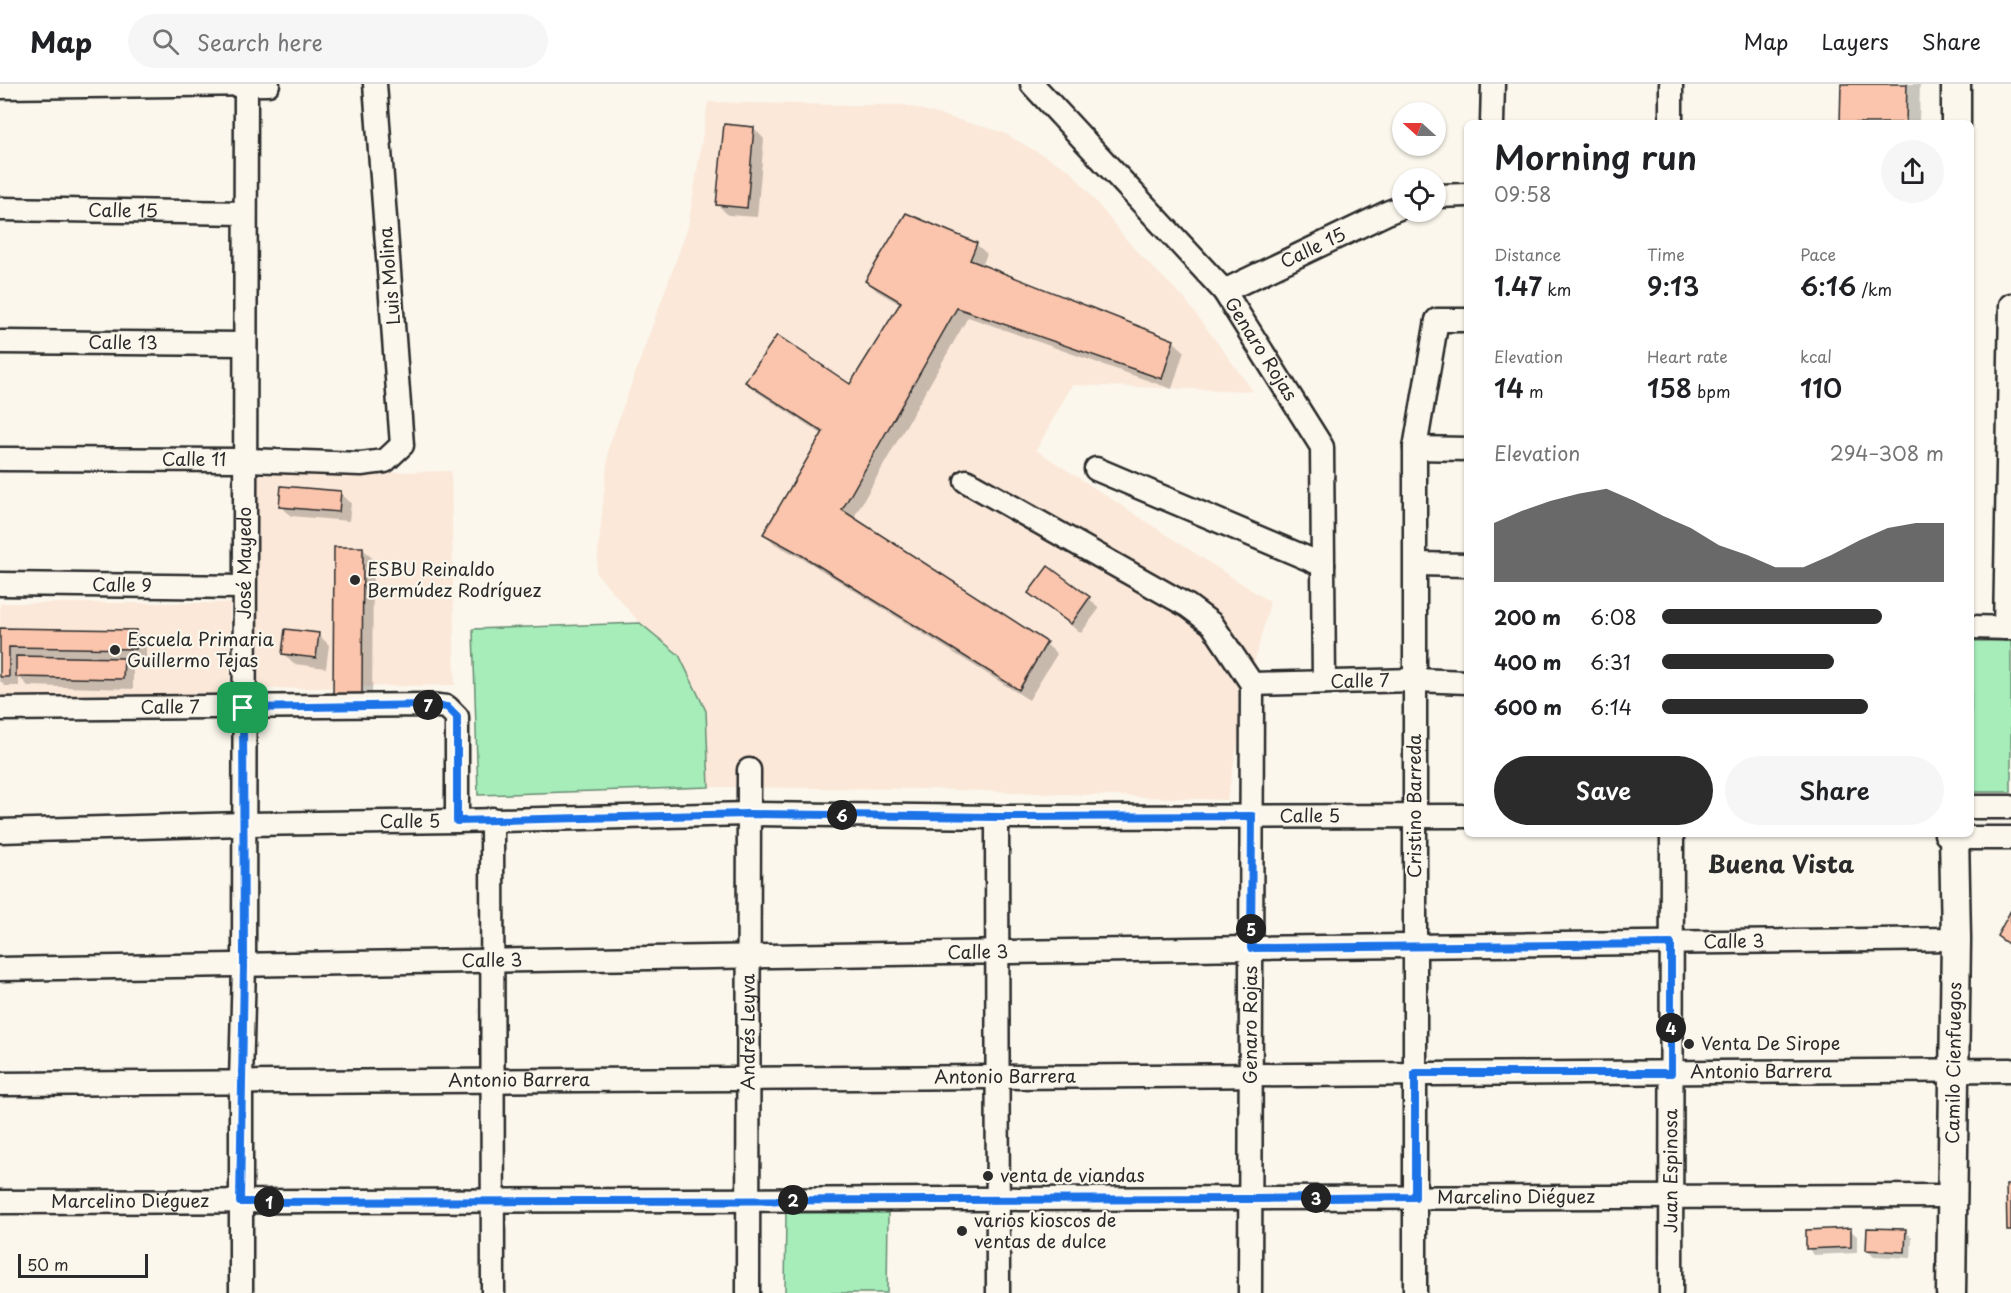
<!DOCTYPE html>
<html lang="en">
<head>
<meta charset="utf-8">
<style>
  :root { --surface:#fff; --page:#f6f6f6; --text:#202124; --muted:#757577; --line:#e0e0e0; --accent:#2b2b2b }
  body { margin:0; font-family:"Playpen Sans",sans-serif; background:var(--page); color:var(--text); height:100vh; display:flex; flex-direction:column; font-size:22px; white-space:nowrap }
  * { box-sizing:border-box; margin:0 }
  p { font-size:20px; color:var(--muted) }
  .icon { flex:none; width:33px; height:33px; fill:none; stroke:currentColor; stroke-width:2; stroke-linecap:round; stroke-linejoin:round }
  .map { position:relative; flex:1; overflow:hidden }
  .side { position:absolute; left:1464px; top:36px; width:510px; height:717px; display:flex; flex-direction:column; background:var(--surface); border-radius:9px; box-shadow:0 2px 4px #0004 }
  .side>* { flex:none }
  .needle { width:39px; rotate:291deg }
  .buttons { position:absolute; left:1392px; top:18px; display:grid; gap:12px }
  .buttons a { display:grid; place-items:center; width:54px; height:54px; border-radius:50%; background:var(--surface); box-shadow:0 2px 4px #0004; font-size:30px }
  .scale { position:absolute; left:18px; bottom:15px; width:130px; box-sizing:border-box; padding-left:6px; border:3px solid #2b2b2b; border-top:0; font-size:16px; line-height:21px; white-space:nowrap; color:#2b2b2b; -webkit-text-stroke:4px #fbf7ec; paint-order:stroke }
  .pin { position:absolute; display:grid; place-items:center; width:51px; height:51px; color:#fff; margin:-26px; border-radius:12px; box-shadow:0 3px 9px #0006 }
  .km { position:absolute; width:30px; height:30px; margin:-15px; border-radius:50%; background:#222; color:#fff; font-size:16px; line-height:30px; text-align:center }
  .round { display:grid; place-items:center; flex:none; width:63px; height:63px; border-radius:32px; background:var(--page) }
  .summary { display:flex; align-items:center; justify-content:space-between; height:102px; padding:0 30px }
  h1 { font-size:33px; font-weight:600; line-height:45px }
  .metrics { display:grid; grid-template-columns:repeat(3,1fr); gap:9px; height:102px; padding:6px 30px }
  .metrics div { display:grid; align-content:center }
  .metrics b { font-size:26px; font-weight:600 }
  .metrics small { font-size:16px; font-weight:400 }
  .metrics p { font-size:16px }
  .chart { height:168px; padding:12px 30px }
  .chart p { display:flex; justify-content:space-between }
  .chart svg { width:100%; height:108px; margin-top:6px; fill:var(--accent); opacity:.7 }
  .button { display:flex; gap:12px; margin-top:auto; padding:12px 30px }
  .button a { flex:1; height:69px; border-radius:36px; background:var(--accent); color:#fff; font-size:24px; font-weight:600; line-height:69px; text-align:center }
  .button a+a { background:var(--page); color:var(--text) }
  ul { padding:0 30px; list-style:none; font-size:20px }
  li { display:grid; grid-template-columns:96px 72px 1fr; align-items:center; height:45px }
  li i { height:15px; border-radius:8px; background:var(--accent) }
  header { display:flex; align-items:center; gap:36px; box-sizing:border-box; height:84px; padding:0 30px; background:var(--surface); border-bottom:2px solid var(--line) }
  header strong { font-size:28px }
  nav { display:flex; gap:33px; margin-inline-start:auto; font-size:21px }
  .search { width:420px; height:54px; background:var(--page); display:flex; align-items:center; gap:15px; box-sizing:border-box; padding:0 21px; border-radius:33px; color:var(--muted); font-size:22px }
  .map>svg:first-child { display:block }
</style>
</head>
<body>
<header>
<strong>Map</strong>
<div class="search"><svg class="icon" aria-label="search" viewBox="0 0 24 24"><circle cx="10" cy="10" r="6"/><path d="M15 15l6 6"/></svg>Search here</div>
<nav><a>Map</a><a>Layers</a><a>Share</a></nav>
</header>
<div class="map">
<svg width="2011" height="1209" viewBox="0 0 2011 1209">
  <rect width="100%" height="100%" fill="#fbf7ec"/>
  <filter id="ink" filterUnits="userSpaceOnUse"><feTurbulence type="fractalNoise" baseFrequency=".0167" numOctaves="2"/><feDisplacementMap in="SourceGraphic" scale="12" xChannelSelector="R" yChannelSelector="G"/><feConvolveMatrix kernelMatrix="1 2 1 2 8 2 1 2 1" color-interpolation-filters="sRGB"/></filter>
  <g filter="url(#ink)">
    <path fill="#fbe8d9" d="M708 18 841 21H905L1002 48 1071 87 1134 165 1184 214 1253 307 1072 301 1036 366 1270 518 1249 599 1227 716 931 705 709 703 706 627 679 571 640 539 596 489 609 362 688 143Z
      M451 387 455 601 259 605 255 391Z
      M0 519H230V614L0 613Z"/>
    <path fill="#a6edba" stroke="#688c72" stroke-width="1.5" d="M640 539 679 571 706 627 709 703 478 711 473 545Z
      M1971 557H2011V708H1971Z
      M786 1129H888L887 1209H785Z"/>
    <path fill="#0003" d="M1843 0H1920L1919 39H1842Z
      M754 44 764 55 757 133 728 131 718 121Z
      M976 160 987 170 982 182 1173 257 1184 267 1172 305 968 233 853 435 1046 560 1057 570 1029 616 810 479 775 460 765 450 823 351 757 308 747 298 851 302 901 221 877 207 867 197Z
      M340 409 351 419 349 437 291 432 281 422Z
      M363 465 373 475 372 623 344 622Z
      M1048 485 1089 514 1099 525 1081 549 1041 519 1030 509Z
      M0 545 136 548 146 558V575H122L133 586V605L28 602 19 593V602H5L0 597Z
      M318 550 329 561 326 584 294 580 284 570Z
      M1850 1146 1857 1152V1169L1814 1171 1808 1164Z
      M1905 1147 1912 1153 1911 1174 1874 1172 1868 1166Z"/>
    <path fill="#fac5ac" stroke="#2b2b2b" stroke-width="1.5" d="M1841 0H1907L1906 39H1840Z
      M724 40 754 43 747 124 716 121Z
      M906 129 977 159 970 176 1174 256 1162 295 957 224 842 426 1047 558 1019 606 798 469 763 450 823 348 745 298 777 251 850 300 901 218 865 197Z
      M281 402 341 407 339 428 279 423Z
      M334 463H363L362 613H333Z
      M1048 482 1090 513 1071 540 1028 509Z
      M0 544 136 546V565L9 563V593H0Z
      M285 545 319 549 316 574 282 570Z
      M16 572 124 574 123 595 16 593Z
      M2011 826V862L1997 852Z
      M2006 1101H2011V1147H2007Z
      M1851 1144V1163L1806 1165V1146Z
      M1867 1144 1906 1145 1905 1168 1866 1166Z"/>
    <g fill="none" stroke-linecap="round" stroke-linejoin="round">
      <g stroke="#2b2b2b" stroke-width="27">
        <g id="minor">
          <path id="s1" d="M1032 0 1224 207 1322 363 1324 598"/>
          <path d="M1671 0V39"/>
          <path d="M0 3 268 0"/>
          <path d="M1492 39 1493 0"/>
          <path d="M1436 112 1467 111"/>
          <path id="s2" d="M0 125 245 129"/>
          <path id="s3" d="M1224 207 1389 128 1402 123"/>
          <path id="s4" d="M0 258 245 260"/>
          <path d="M1415 364 1467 365"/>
          <path id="s5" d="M0 375 244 376 361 380 385 377 402 361 375 0"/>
          <path d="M1096 385 1323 481"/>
          <path d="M966 397 1188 522 1212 540 1252 600"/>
          <path d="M1416 480 1467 481"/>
          <path id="s6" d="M0 500 244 503"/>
          <path d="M1971 543 2011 544"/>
          <path d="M2005 544 2011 221"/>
          <path id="s7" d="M1252 600 1415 596 1467 598"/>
          <path id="s8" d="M0 625 429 621 447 623 457 633V737"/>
          <path d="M1971 723H2011"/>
          <path d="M997 733 998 1209"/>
          <path d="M492 735 493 1209"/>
          <path id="s9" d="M0 747 243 740 457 737 748 730 997 733 1467 732"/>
          <path d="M1946 750 1954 754H2011"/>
          <path id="s10" d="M0 885 1251 864 1956 855"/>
          <path id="s11" d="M0 1000 2011 986"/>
          <path id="s12" d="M0 1118 1952 1112"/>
          <path id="s13" d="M241 1209V997L244 881 246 0"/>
          <path id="s14" d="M748 1209 749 686"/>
          <path id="s15" d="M1250 1209 1252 600"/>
          <path d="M1415 1209V364L1437 236H1467"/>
          <path id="s16" d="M1671 1209 1672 750"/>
        </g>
      </g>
      <g stroke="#2b2b2b" stroke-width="33">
        <g id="major">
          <path d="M1956 39V0"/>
          <path id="s17" d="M1951 1209 1956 855 1954 750"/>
        </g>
      </g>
      <use href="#minor" stroke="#fbf7ec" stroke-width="22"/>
      <use href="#major" stroke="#fbf7ec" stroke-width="28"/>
    </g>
  </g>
  <g fill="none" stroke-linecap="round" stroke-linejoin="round" filter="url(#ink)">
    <g stroke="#fff" stroke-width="12">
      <path id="route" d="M429 621 447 623 457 633V737L748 730 997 733 1252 732 1251 864 1671 860V989H1415V1113L1251 1115 240 1118 244 881 243 624Z"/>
    </g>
    <use href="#route" stroke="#1a73e8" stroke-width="8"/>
  </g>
  <g fill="#2b2b2b" stroke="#fbf7ec" stroke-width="2">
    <circle cx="355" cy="496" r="6"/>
    <circle cx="115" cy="566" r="6"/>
    <circle cx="1689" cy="960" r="6"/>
    <circle cx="988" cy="1092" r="6"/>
    <circle cx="962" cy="1147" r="6"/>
  </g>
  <g text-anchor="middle" stroke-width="4.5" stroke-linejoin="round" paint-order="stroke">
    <g font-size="18" fill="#2b2b2b" stroke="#fbf7ec">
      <text dy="6" stroke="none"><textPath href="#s2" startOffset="123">Calle 15</textPath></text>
      <text dy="6" stroke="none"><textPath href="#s3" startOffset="99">Calle 15</textPath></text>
      <text transform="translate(390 192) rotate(-95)" y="6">Luis Molina</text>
      <text dy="6" stroke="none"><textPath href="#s4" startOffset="123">Calle 13</textPath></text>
      <text dy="6" stroke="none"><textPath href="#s1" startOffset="351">Genaro Rojas</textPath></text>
      <text dy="6" stroke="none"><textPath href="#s5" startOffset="194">Calle 11</textPath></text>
      <text dy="6" stroke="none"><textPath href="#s13" startOffset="730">José Mayedo</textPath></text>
      <text dy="6" stroke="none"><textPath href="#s6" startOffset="122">Calle 9</textPath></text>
      <text dy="6" stroke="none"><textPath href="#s7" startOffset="108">Calle 7</textPath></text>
      <text dy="6" stroke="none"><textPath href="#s8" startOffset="170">Calle 7</textPath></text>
      <text transform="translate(1415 722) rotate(-90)" y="6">Cristino Barreda</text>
      <text dy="6" stroke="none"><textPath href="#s9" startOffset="1310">Calle 5</textPath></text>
      <text dy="6" stroke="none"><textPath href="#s9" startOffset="410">Calle 5</textPath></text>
      <text dy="6" stroke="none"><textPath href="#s10" startOffset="1734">Calle 3</textPath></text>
      <text dy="6" stroke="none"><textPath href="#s10" startOffset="978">Calle 3</textPath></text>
      <text dy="6" stroke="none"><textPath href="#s10" startOffset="492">Calle 3</textPath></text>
      <text dy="6" stroke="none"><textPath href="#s15" startOffset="268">Genaro Rojas</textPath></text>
      <text dy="6" stroke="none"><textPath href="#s14" startOffset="261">Andrés Leyva</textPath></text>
      <text dy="6" stroke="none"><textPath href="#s17" startOffset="230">Camilo Cienfuegos</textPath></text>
      <text dy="6" stroke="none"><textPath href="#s11" startOffset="1761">Antonio Barrera</textPath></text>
      <text dy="6" stroke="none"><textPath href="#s11" startOffset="1005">Antonio Barrera</textPath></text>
      <text dy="6" stroke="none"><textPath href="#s11" startOffset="519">Antonio Barrera</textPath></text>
      <text dy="6" stroke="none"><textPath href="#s16" startOffset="122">Juan Espinosa</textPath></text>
      <text dy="6" stroke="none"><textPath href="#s12" startOffset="1516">Marcelino Diéguez</textPath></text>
      <text dy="6" stroke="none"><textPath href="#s12" startOffset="130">Marcelino Diéguez</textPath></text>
    </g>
    <g font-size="18" fill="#2b2b2b" stroke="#fbf7ec" text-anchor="start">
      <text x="367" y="492">ESBU Reinaldo<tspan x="367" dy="21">Bermúdez Rodríguez</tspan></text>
      <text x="127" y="562">Escuela Primaria<tspan x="127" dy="21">Guillermo Tejas</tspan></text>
      <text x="1701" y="966">Venta De Sirope</text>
      <text x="1000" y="1098">venta de viandas</text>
      <text x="974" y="1143">varios kioscos de<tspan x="974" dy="21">ventas de dulce</tspan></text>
    </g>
    <g font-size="24" font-weight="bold" fill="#2b2b2b" stroke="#fbf7ec">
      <text x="1781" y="789">Buena Vista</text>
    </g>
  </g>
</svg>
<div class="buttons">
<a><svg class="needle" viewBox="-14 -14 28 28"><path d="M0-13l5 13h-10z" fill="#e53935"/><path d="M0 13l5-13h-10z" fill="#757577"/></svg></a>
<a><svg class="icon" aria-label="locate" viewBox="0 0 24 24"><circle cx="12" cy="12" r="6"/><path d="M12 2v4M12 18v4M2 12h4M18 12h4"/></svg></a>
</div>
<div class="scale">50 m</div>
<div class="pin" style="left:243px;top:624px;background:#1e9e55"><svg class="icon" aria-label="arrive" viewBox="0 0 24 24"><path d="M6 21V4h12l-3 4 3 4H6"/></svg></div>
<b class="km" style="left:269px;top:1118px">1</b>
<b class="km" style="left:793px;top:1116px">2</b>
<b class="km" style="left:1316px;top:1114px">3</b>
<b class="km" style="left:1671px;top:944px">4</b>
<b class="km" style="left:1251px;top:845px">5</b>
<b class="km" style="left:842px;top:731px">6</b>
<b class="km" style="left:428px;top:621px">7</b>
<section class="side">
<div class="summary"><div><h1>Morning run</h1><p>09:58</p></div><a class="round"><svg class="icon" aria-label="share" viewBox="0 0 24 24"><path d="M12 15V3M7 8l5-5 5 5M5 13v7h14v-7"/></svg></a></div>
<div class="metrics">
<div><p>Distance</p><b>1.47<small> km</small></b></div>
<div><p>Time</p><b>9:13</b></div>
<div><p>Pace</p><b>6:16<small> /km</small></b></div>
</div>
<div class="metrics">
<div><p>Elevation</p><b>14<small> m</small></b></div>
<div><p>Heart rate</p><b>158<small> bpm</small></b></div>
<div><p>kcal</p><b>110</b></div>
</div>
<div class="chart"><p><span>Elevation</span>294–308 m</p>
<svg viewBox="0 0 160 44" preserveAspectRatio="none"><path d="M0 44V20L10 15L20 11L30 8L40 6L50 11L60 17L70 22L80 29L90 33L100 38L110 38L120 33L130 27L140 22L150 20L160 20V44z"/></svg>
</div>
<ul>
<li><b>200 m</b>6:08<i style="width:78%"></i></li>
<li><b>400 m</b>6:31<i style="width:61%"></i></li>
<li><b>600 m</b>6:14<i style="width:73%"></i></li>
</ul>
<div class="button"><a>Save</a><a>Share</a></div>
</section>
</div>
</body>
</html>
